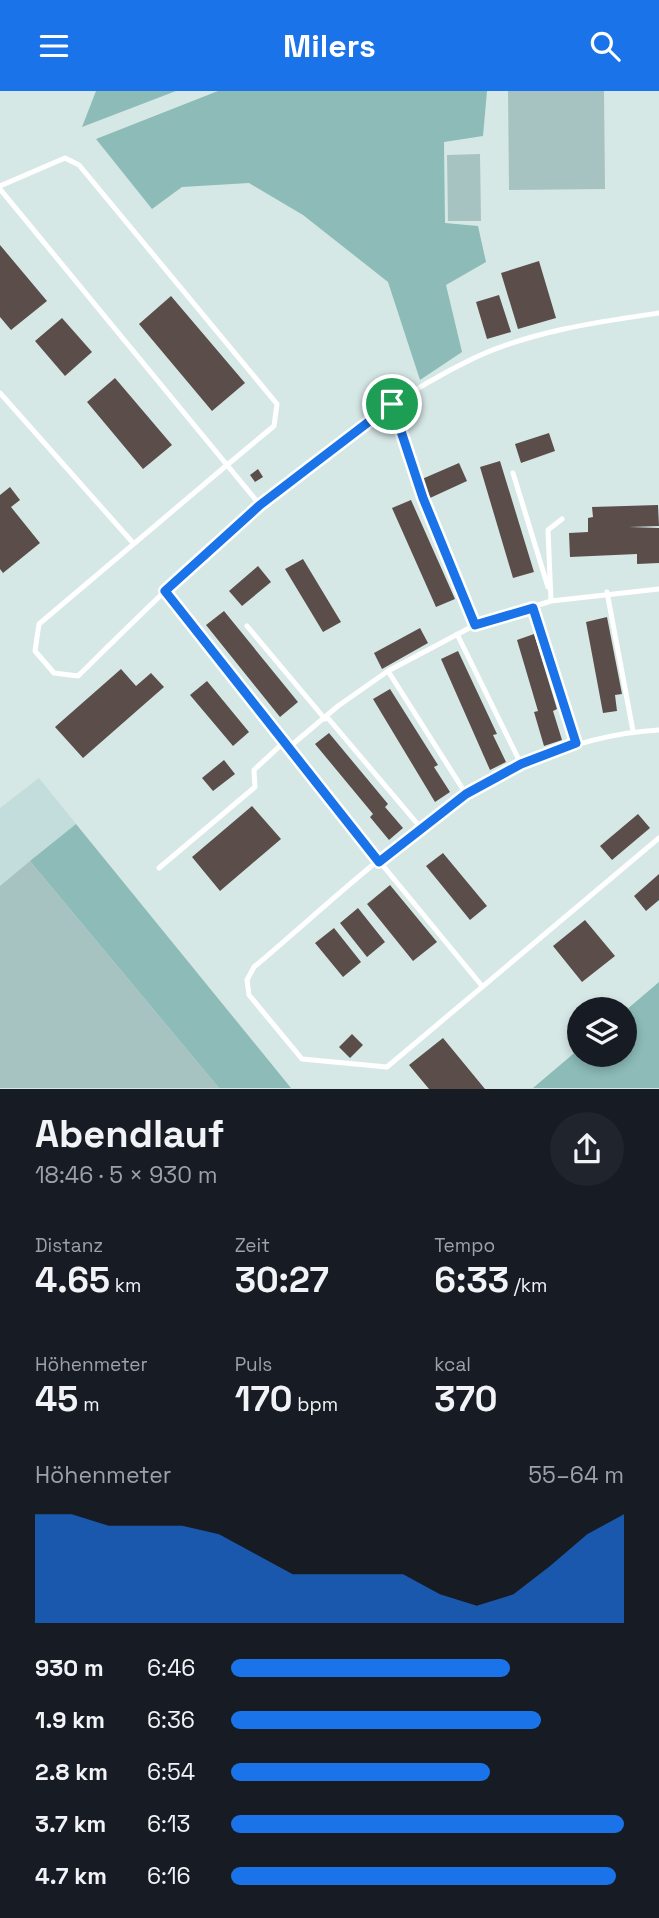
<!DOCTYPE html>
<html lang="de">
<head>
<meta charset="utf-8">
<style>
  :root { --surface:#171b24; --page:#20242c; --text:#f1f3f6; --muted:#9ea1a6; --accent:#1a73e8 }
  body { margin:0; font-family:"Space Grotesk",sans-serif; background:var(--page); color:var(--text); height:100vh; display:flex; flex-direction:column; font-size:26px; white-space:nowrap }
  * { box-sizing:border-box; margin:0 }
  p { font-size:23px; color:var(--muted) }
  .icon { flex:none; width:38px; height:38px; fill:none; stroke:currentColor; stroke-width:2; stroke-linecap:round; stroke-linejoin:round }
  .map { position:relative; height:998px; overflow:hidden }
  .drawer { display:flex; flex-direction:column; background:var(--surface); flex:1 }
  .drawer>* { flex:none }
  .controls { position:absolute; left:567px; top:906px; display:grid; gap:14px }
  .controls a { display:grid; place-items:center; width:70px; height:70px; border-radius:50%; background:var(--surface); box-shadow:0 4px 10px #0003; font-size:35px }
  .pin { position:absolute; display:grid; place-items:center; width:60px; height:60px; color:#fff; margin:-30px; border:4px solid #fff; border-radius:50%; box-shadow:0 2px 7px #0007 }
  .round { display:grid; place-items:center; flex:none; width:74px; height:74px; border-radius:37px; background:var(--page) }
  .overview { display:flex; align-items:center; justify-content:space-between; height:119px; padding:0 35px }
  h1 { font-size:38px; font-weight:800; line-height:52px }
  .figures { display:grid; grid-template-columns:repeat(3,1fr); gap:10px; height:119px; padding:7px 35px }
  .figures div { display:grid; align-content:center }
  .figures b { font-size:35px; font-weight:800 }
  .figures small { font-size:19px; font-weight:400 }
  .figures p { font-size:19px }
  .chart { height:196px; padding:14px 35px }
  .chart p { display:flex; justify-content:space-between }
  .chart svg { width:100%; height:126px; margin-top:7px; fill:var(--accent); opacity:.7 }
  ul { padding:0 35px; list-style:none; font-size:23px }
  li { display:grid; grid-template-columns:112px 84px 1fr; align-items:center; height:52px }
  li i { height:18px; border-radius:9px; background:var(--accent) }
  header { display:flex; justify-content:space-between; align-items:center; height:91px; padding:0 35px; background:var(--accent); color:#fff; font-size:32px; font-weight:800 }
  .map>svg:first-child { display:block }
</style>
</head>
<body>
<header><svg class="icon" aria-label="menu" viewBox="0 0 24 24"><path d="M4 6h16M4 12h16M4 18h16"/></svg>Milers<svg class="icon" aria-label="search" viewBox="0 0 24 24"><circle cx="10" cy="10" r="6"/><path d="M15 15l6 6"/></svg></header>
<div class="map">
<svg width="659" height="998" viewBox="0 0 659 998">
  <rect width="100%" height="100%" fill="#d6e8e6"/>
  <path fill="#c2dddb" d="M39 687 76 733 0 795V717Z"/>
  <path fill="#a6c3c2" d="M508 0H604L605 98 509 99Z
    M480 63 481 130H448L447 64Z
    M30 770 219 997H0V795Z"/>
  <path fill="#8cbbb8" d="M96 0H176L82 36Z
    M218 0H487L483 45 444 51 445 132 478 135 486 171 446 194 462 261 420 289 388 191 303 124 249 92 182 96 152 118 96 48Z
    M76 733 291 997H219L30 770Z
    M659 891V997H533L579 958V964H625V920Z"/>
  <path fill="#5b4e4a" d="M0 154 47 210 11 239 0 226Z
    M539 170 556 227 518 238 501 182Z
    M499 204 511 241 487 248 476 211Z
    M171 205 245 292 212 320 139 233Z
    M62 227 92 261 65 285 35 250Z
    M115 287 172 354 143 378 87 311Z
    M549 342 555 360 521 372 515 353Z
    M500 370 534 481 513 487 480 376Z
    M459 372 467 390 430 407 422 388Z
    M258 378 263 386 255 391 250 384Z
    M10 396 20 409 11 416 40 452 3 482 0 478V404Z
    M411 409 455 508 436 516 392 417Z
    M658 414 659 435 629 436 659 437V472L637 473V463L570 466 569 442 588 441V427L593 426 592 416Z
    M303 468 341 531 323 541 285 478Z
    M258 475 271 491 242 515 229 500Z
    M224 520 298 611 280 626 206 534Z
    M607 526 622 603 615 604 617 620 603 622 586 531Z
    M420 537 428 552 382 578 374 562Z
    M534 543 557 618 553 620 562 649 544 655 534 621 538 620 517 549Z
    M458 560 497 643 493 644 506 671 490 679 441 568Z
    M121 578 136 595 151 582 164 596 83 667 55 636Z
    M207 590 249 641 233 655 190 604Z
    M390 598 438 674 434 676 450 701 435 711 373 608Z
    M329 642 388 713 385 716 403 737 389 749 370 726 373 723 315 653Z
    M224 669 235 683 213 700 202 687Z
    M252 715 281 748 220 800 192 766Z
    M638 723 650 737 612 769 600 755Z
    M443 762 487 815 470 829 426 775Z
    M659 783V809L646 820 634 805Z
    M390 794 437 851 413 870 367 813Z
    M358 817 385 851 367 866 340 832Z
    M585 829 615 865 582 891 553 855Z
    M334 837 361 871 343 886 315 852Z
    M352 943 363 954 350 967 339 956Z
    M443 947 485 998H429L409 974Z"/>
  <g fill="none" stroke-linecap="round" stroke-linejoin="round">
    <path stroke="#fff" stroke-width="5" d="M0 95 65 67 79 74 277 313 274 335 227 374 0 98
      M0 302 134 453
      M392 313 423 407 475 534
      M513 382 548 496
      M260 414 227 374 39 533 35 560 54 582 78 585C194 471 327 338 474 267 532 240 597 231 659 222
      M165 500 287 658 482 895
      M607 501 633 640
      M551 510 548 439 562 428
      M533 517 576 652
      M247 535 325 628
      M457 543 521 673
      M388 580 466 703
      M327 626 421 737
      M659 639C493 648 374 775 254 876L247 889 249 904 302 968 387 976 659 747
      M287 658 338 615 388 580 475 534 551 510 659 498
      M159 777 255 696 254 679 283 652"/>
  </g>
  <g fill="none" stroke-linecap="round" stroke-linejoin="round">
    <g stroke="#fff" stroke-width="14">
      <path id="route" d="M392 313 423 407 475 534 533 517 576 652 521 673 466 703 379 771 165 500 260 414Z"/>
    </g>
    <use href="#route" stroke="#1a73e8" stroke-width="9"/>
  </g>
</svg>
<div class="controls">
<a><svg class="icon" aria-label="layers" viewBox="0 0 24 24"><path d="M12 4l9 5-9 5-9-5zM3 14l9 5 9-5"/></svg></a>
</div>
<div class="pin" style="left:392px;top:313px;background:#1e9e55"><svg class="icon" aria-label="arrive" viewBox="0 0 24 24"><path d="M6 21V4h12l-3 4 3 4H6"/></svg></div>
</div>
<section class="drawer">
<div class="overview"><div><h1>Abendlauf</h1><p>18:46 · 5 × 930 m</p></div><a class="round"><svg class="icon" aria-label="share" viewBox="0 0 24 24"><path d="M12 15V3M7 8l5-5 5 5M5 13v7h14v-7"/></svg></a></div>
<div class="figures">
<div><p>Distanz</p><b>4.65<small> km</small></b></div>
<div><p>Zeit</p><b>30:27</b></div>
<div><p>Tempo</p><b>6:33<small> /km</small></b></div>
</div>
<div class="figures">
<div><p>Höhenmeter</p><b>45<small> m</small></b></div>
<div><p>Puls</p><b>170<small> bpm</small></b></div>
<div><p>kcal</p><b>370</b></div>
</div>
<div class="chart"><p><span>Höhenmeter</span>55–64 m</p>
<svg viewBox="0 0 160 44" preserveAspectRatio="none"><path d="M0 44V6L10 6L20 10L30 10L40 10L50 13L60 20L70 27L80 27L90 27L100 27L110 34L120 38L130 34L140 24L150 13L160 6V44z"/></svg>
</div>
<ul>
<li><b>930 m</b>6:46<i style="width:71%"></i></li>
<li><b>1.9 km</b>6:36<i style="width:79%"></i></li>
<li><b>2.8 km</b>6:54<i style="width:66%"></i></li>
<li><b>3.7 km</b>6:13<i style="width:100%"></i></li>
<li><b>4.7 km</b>6:16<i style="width:98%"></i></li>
</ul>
</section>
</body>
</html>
